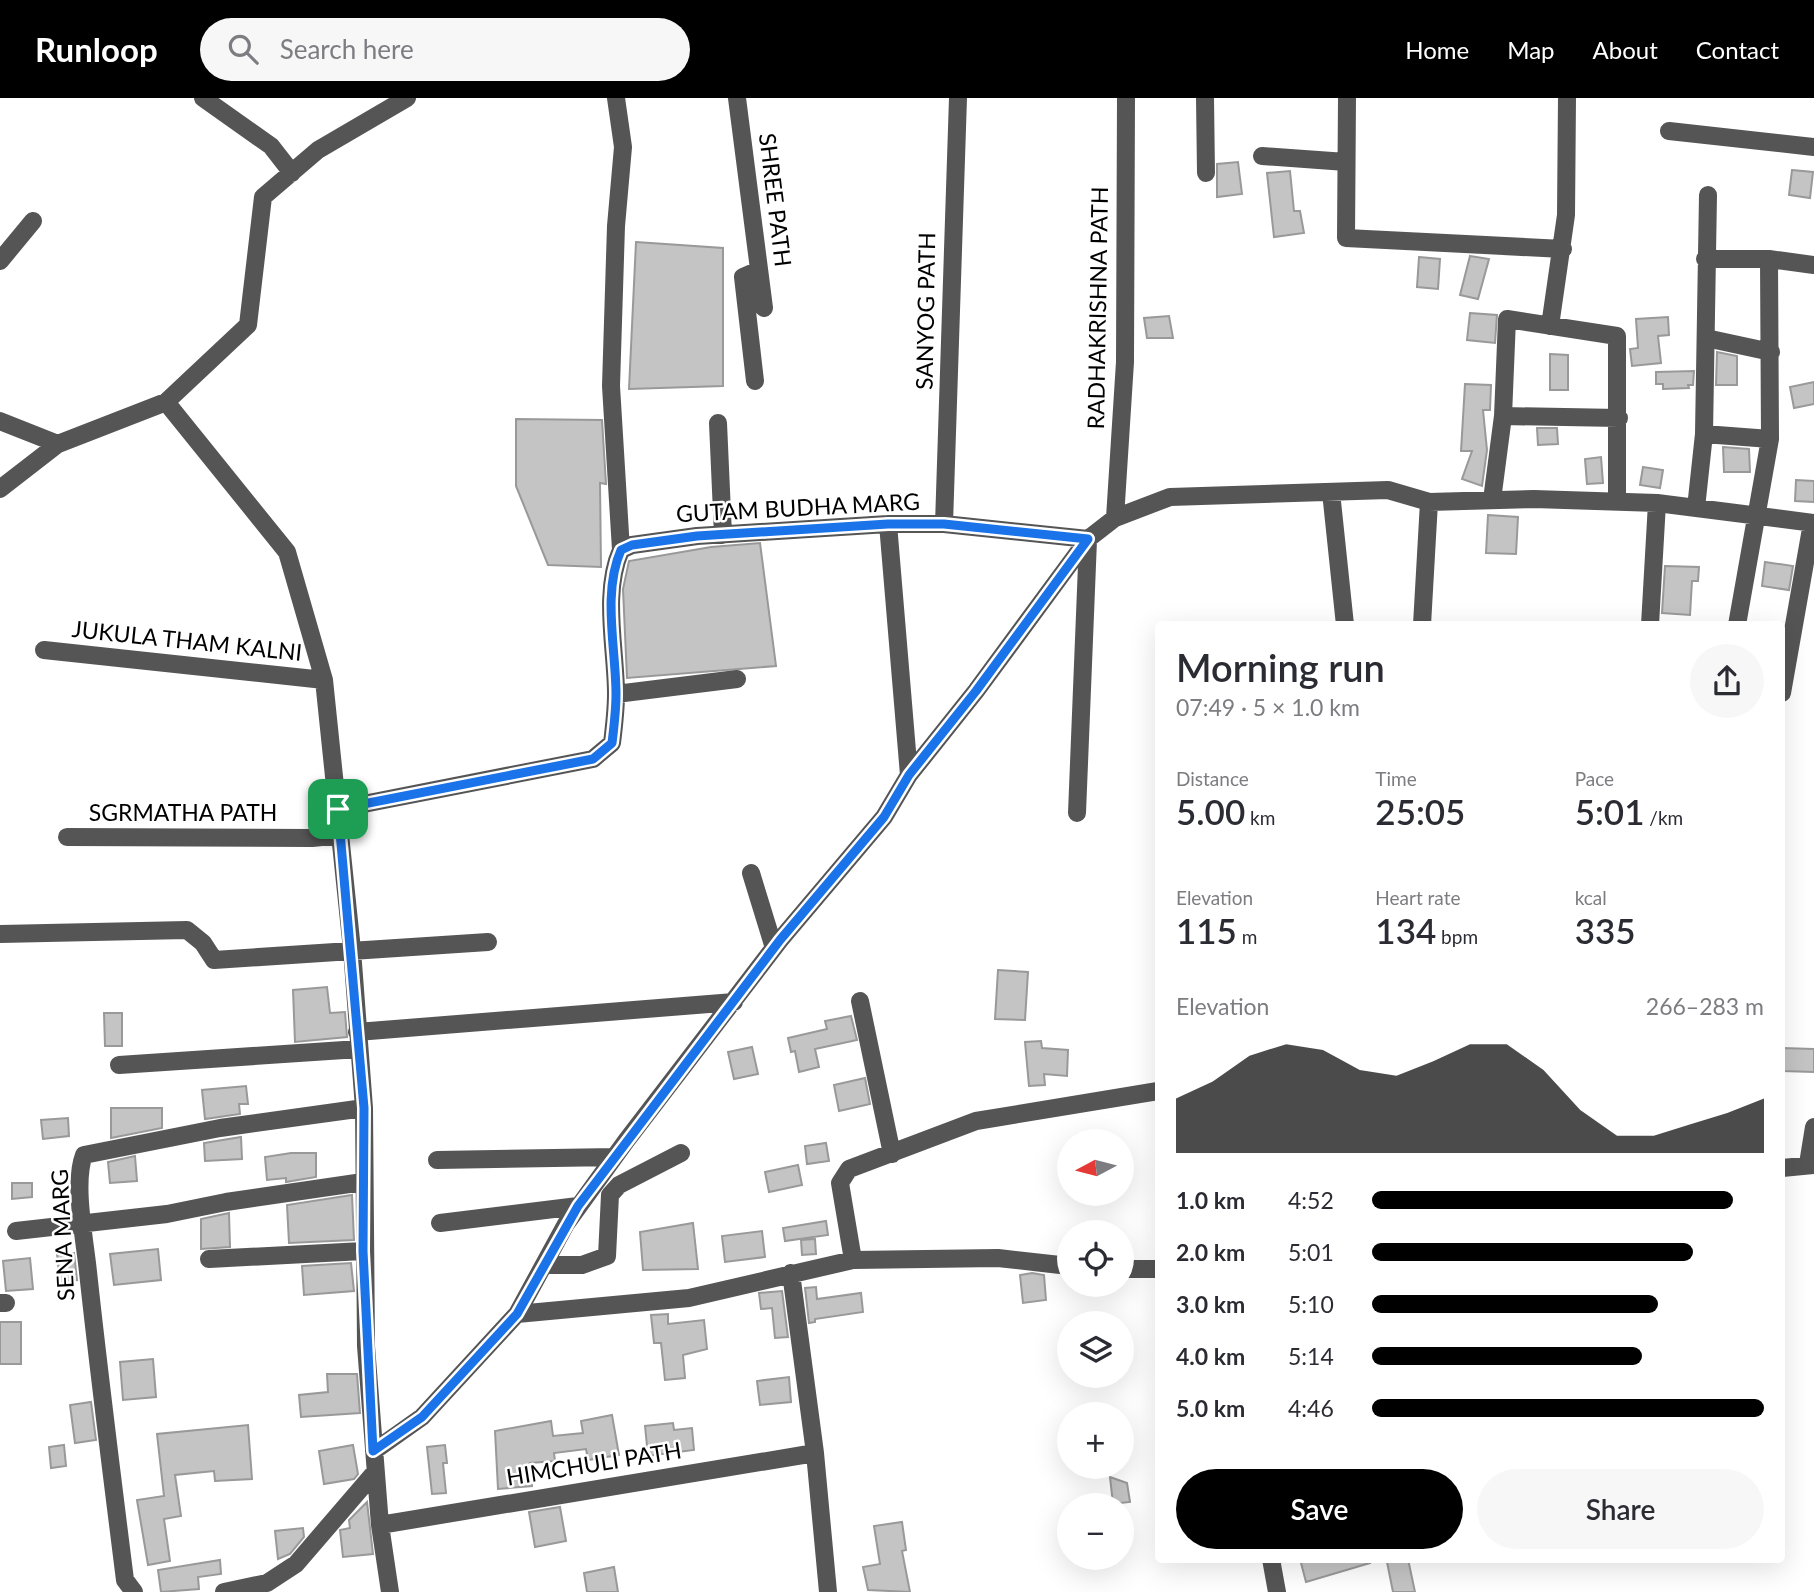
<!DOCTYPE html>
<html lang="en">
<head>
<meta charset="utf-8">
<style>
  :root { --surface:#fff; --page:#f7f7f7; --text:#2b2b33; --muted:#7c7c81; --accent:#000 }
  body { margin:0; font-family:Lato,sans-serif; background:var(--page); color:var(--text); height:100vh; display:flex; flex-direction:column; font-size:26px; white-space:nowrap }
  * { box-sizing:border-box; margin:0 }
  p { font-size:23px; color:var(--muted) }
  .icon { flex:none; width:38px; height:38px; fill:none; stroke:currentColor; stroke-width:2; stroke-linecap:round; stroke-linejoin:round }
  .map { position:relative; flex:1; overflow:hidden }
  .details { position:absolute; left:1155px; top:523px; width:630px; height:942px; display:flex; flex-direction:column; background:var(--surface); border-radius:7px; box-shadow:0 7px 28px #0002 }
  .details>* { flex:none }
  .needle { width:46px; rotate:263deg }
  .tools { position:absolute; left:1057px; top:1031px; display:grid; gap:14px }
  .tools a { display:grid; place-items:center; width:77px; height:77px; border-radius:50%; background:var(--surface); box-shadow:0 7px 28px #0002; font-size:35px }
  .pin { position:absolute; display:grid; place-items:center; width:60px; height:60px; color:#fff; margin:-30px; border-radius:14px; box-shadow:0 4px 10px #0006 }
  .round { display:grid; place-items:center; flex:none; width:74px; height:74px; border-radius:37px; background:var(--page) }
  .headline { display:flex; align-items:center; justify-content:space-between; height:119px; padding:0 21px }
  h1 { font-size:38px; font-weight:600; line-height:52px }
  .stats { display:grid; grid-template-columns:repeat(3,1fr); gap:10px; height:119px; padding:7px 21px }
  .stats div { display:grid; align-content:center }
  .stats b { font-size:35px; font-weight:600 }
  .stats small { font-size:19px; font-weight:400 }
  .stats p { font-size:19px }
  .chart { height:196px; padding:14px 21px }
  .chart p { display:flex; justify-content:space-between }
  .chart svg { width:100%; height:126px; margin-top:7px; fill:var(--accent); opacity:.7 }
  .cta { display:flex; gap:14px; margin-top:auto; padding:14px 21px }
  .cta a { flex:1; height:80px; border-radius:42px; background:var(--accent); color:#fff; font-size:28px; font-weight:600; line-height:80px; text-align:center }
  .cta a+a { background:var(--page); color:var(--text) }
  ul { padding:0 21px; list-style:none; font-size:23px }
  li { display:grid; grid-template-columns:112px 84px 1fr; align-items:center; height:52px }
  li i { height:18px; border-radius:9px; background:var(--accent) }
  header { display:flex; align-items:center; gap:42px; box-sizing:border-box; height:98px; padding:0 35px; background:var(--accent); color:#fff }
  header strong { font-size:33px }
  nav { display:flex; gap:38px; margin-inline-start:auto; font-size:24px }
  .search { width:490px; height:63px; background:var(--page); display:flex; align-items:center; gap:18px; box-sizing:border-box; padding:0 24px; border-radius:38px; color:var(--muted); font-size:26px }
  .map>svg:first-child { display:block }
</style>
</head>
<body>
<header>
<strong>Runloop</strong>
<div class="search"><svg class="icon" aria-label="search" viewBox="0 0 24 24"><circle cx="10" cy="10" r="6"/><path d="M15 15l6 6"/></svg>Search here</div>
<nav><a>Home</a><a>Map</a><a>About</a><a>Contact</a></nav>
</header>
<div class="map">
<svg width="1814" height="1494" viewBox="0 0 1814 1494">
  <rect width="100%" height="100%" fill="#fff"/>
  <path fill="#c4c4c4" stroke="#999" stroke-width="2" d="M1238 64 1242 96 1217 99V66Z
    M1792 72 1813 74 1810 100 1789 97Z
    M1290 73 1294 113H1300L1304 135 1274 139 1267 75Z
    M636 144 723 150V288L629 291Z
    M1470 158 1489 161 1478 201 1460 197Z
    M1419 159 1440 161 1438 191 1417 189Z
    M1470 215 1497 217 1495 245 1467 242Z
    M1169 218 1173 240H1147L1144 220Z
    M1668 219 1669 237 1658 238 1661 265 1632 268 1630 251 1638 250 1636 221Z
    M1717 254 1737 258V287H1716Z
    M1550 256 1568 257V292H1550Z
    M1694 273 1693 287H1688L1689 290 1663 291V286H1656V274Z
    M1814 284V306L1794 310 1790 289Z
    M1465 286 1491 287 1490 312H1483L1487 352 1482 388 1462 381 1472 353H1461Z
    M516 321 602 322 606 386 600 385 601 469 548 467 516 388Z
    M1537 330H1557L1558 346 1538 347Z
    M1723 349 1749 351 1750 374H1724Z
    M1601 359 1603 385 1587 386 1585 361Z
    M1643 369 1663 372 1660 390 1640 387Z
    M1796 382 1814 383V404L1795 403Z
    M1488 417 1518 419 1516 456 1486 455Z
    M760 445 776 568 627 580 623 491 629 463 711 449Z
    M1765 464 1793 468 1789 492 1762 488Z
    M1665 468 1699 469 1698 483H1692L1690 517 1662 515Z
    M998 872 1028 874 1025 922 995 921Z
    M327 889 330 915 345 914 347 939 295 944 293 892Z
    M104 915H122V948H105Z
    M851 918 857 942 815 951 819 969 799 974 795 953 791 954 788 940 827 931 825 923Z
    M1041 943 1042 950 1068 952 1067 978 1044 976 1045 987 1029 988 1025 944Z
    M752 949 758 976 734 981 728 954Z
    M1782 950 1814 951V974L1782 973Z
    M865 980 870 1006 839 1013 834 987Z
    M246 988 248 1006H239L240 1016 205 1021 202 992Z
    M111 1010H162V1030L111 1040Z
    M68 1020 69 1038 43 1041 41 1022Z
    M241 1039 242 1061 205 1063 204 1045Z
    M826 1045 829 1063 807 1066 805 1048Z
    M291 1055H316V1079L286 1084V1080L267 1082 265 1059Z
    M135 1058 137 1083 110 1085 108 1064Z
    M798 1067 802 1087 769 1094 765 1074Z
    M12 1085H32V1099L12 1101Z
    M352 1097 354 1142 289 1145 287 1107Z
    M229 1115 230 1149 201 1151V1121Z
    M826 1123 828 1137 785 1143 783 1130Z
    M693 1125 698 1171 643 1172 640 1134Z
    M762 1133 765 1159 725 1164 722 1138Z
    M815 1141 816 1156 802 1157 801 1142Z
    M158 1151 161 1182 114 1187 110 1156Z
    M74 1155 77 1182 60 1184 57 1156Z
    M30 1160 33 1191 6 1193 3 1163Z
    M351 1165 354 1193 304 1197 302 1168Z
    M1032 1175 1044 1177 1046 1202 1023 1205 1020 1177Z
    M816 1189 817 1201 861 1195 863 1214 815 1221V1224L809 1225 805 1190Z
    M782 1193 788 1239 775 1240 772 1210 761 1211 759 1195Z
    M668 1216V1226L704 1222 707 1251 683 1257 685 1280 665 1282 661 1245H654L651 1217Z
    M0 1224H21V1266H0Z
    M153 1261 156 1299 123 1302 120 1264Z
    M327 1276H357L360 1315 301 1319 299 1297 328 1294Z
    M789 1279 791 1304 760 1307 757 1283Z
    M91 1304 96 1342 75 1345 70 1307Z
    M612 1317 619 1357 588 1362 586 1351 554 1355 555 1363 530 1365 532 1388 498 1391 495 1333 551 1323 553 1338 583 1335 581 1323Z
    M673 1325 674 1332 692 1330 694 1352 648 1358 645 1328Z
    M248 1327 252 1381 215 1383 214 1373 175 1377 181 1418 164 1421 170 1463 148 1467 137 1402 164 1398 157 1336Z
    M64 1347 66 1368 51 1370 49 1349Z
    M353 1347 358 1376 354 1381 324 1386 319 1353Z
    M445 1347 447 1365H443L446 1395 432 1396 427 1349Z
    M1110 1379 1127 1385 1130 1404 1113 1406Z
    M367 1404 373 1456 343 1459 340 1432 350 1430 349 1422Z
    M560 1409 566 1443 535 1449 529 1414Z
    M902 1424 906 1452 902 1453 910 1494 868 1492 863 1469 880 1466 874 1428Z
    M303 1430 304 1439 290 1456 278 1461 275 1433Z
    M1300 1461H1369L1370 1465 1306 1484Z
    M1408 1461 1415 1494H1393L1387 1464Z
    M220 1462 221 1476 198 1479 199 1491 161 1494 158 1472Z
    M614 1469 618 1494H587L584 1475Z"/>
  <g fill="none" stroke-linecap="round" stroke-linejoin="round">
    <path stroke="#555" stroke-width="18" d="M203 0 271 48 292 75
      M616 0 623 49 616 128 611 288 621 452
      M737 0 764 210
      M1205 0 1206 75
      M1347 0 1346 140 1563 151
      M1669 33 1814 49
      M1262 58 1346 64
      M1705 161H1769L1814 167
      M0 163 33 123
      M1550 228 1566 117 1567 0
      M1706 240 1771 254
      M755 283 743 179 759 172
      M1503 318 1619 320
      M0 323 58 346
      M718 325 723 437
      M1704 336 1770 341
      M0 391 58 346 166 304
      M1331 394 1345 527
      M1492 402 1503 318 1507 221 1617 238V403
      M1696 410 1704 336 1708 97
      M1115 420 1125 264 1126 0
      M888 426 909 677
      M944 426 958 0
      M1422 527 1429 404
      M1650 527 1657 405
      M1737 527 1770 341 1769 161
      M44 552 324 582
      M1782 595 1812 425
      M616 596 737 581
      M338 711 593 661 612 645C614 629 616 612 616 596 616 551 602 495 621 452L632 447 697 438 888 426H944L1088 441 1115 420 1170 399 1388 392 1429 404 1534 401 1657 405 1814 425
      M1077 715 1088 442
      M67 739 312 740 341 737
      M751 775 774 850
      M0 836 187 832 203 845 214 862 488 844
      M860 903 892 1056
      M357 934 734 904
      M119 967 359 951
      M437 1062 614 1059
      M1808 1066 1814 1029
      M1782 1070 1814 1067
      M440 1125 578 1108
      M16 1133 167 1116 226 1104 363 1084
      M209 1161 363 1153
      M853 1162 840 1085 849 1071 976 1023 1158 993
      M544 1167H582L607 1158 610 1097 619 1087 681 1055
      M1122 1171H1158
      M791 1175 815 1355 828 1494
      M0 1205H6
      M517 1216 566 1126 626 1043 780 842 884 719 909 677 976 593 1088 441
      M374 1353 422 1319 517 1216 689 1200 853 1162 998 1160 1069 1168
      M380 1427 815 1355
      M1271 1461 1277 1494
      M134 1494 125 1482C112 1379 99 1276 88 1174 85 1143 73 1085 84 1057L220 1030 364 1010
      M224 1494 267 1485 296 1466 375 1374
      M390 1494 380 1427 366 1248 364 1010 352 852 324 582 287 454 166 304 248 227 263 99 318 52 407 0"/>
  </g>
  <g fill="none" stroke-linecap="round" stroke-linejoin="round">
    <g stroke="#fff" stroke-width="14">
      <path id="route" d="M888 426H944L1088 441 976 593 909 677 884 719 780 842 578 1108 517 1216 422 1319 373 1353 363 1153 364 1010 338 711 593 661 612 645C614 629 616 612 616 596 616 551 602 495 621 452L632 447 697 438Z"/>
    </g>
    <use href="#route" stroke="#1a73e8" stroke-width="9"/>
  </g>
  <g text-anchor="middle" stroke-width="5" stroke-linejoin="round" paint-order="stroke">
    <g font-size="23" fill="#000" stroke="#fff">
      <text transform="translate(775 102) rotate(83)" y="8">SHREE PATH</text>
      <text transform="translate(1098 210) rotate(-89)" y="8">RADHAKRISHNA PATH</text>
      <text transform="translate(926 213) rotate(-89)" y="8">SANYOG PATH</text>
      <text transform="translate(798 410) rotate(-3)" y="8">GUTAM BUDHA MARG</text>
      <text transform="translate(187 543) rotate(6)" y="8">JUKULA THAM KALNI</text>
      <text x="183" y="723">SGRMATHA PATH</text>
      <text transform="translate(63 1137) rotate(-93)" y="8">SENA MARG</text>
      <text transform="translate(594 1366) rotate(-9)" y="8">HIMCHULI PATH</text>
    </g>
  </g>
</svg>
<div class="tools">
<a><svg class="needle" viewBox="-14 -14 28 28"><path d="M0-13l5 13h-10z" fill="#e53935"/><path d="M0 13l5-13h-10z" fill="#7c7c81"/></svg></a>
<a><svg class="icon" aria-label="locate" viewBox="0 0 24 24"><circle cx="12" cy="12" r="6"/><path d="M12 2v4M12 18v4M2 12h4M18 12h4"/></svg></a>
<a><svg class="icon" aria-label="layers" viewBox="0 0 24 24"><path d="M12 4l9 5-9 5-9-5zM3 14l9 5 9-5"/></svg></a>
<a>+</a>
<a>−</a>
</div>
<div class="pin" style="left:338px;top:711px;background:#1e9e55"><svg class="icon" aria-label="arrive" viewBox="0 0 24 24"><path d="M6 21V4h12l-3 4 3 4H6"/></svg></div>
<section class="details">
<div class="headline"><div><h1>Morning run</h1><p>07:49 · 5 × 1.0 km</p></div><a class="round"><svg class="icon" aria-label="share" viewBox="0 0 24 24"><path d="M12 15V3M7 8l5-5 5 5M5 13v7h14v-7"/></svg></a></div>
<div class="stats">
<div><p>Distance</p><b>5.00<small> km</small></b></div>
<div><p>Time</p><b>25:05</b></div>
<div><p>Pace</p><b>5:01<small> /km</small></b></div>
</div>
<div class="stats">
<div><p>Elevation</p><b>115<small> m</small></b></div>
<div><p>Heart rate</p><b>134<small> bpm</small></b></div>
<div><p>kcal</p><b>335</b></div>
</div>
<div class="chart"><p><span>Elevation</span>266–283 m</p>
<svg viewBox="0 0 160 44" preserveAspectRatio="none"><path d="M0 44V25L10 19L20 10L30 6L40 8L50 15L60 17L70 12L80 6L90 6L100 15L110 29L120 38L130 38L140 34L150 30L160 25V44z"/></svg>
</div>
<ul>
<li><b>1.0 km</b>4:52<i style="width:92%"></i></li>
<li><b>2.0 km</b>5:01<i style="width:82%"></i></li>
<li><b>3.0 km</b>5:10<i style="width:73%"></i></li>
<li><b>4.0 km</b>5:14<i style="width:69%"></i></li>
<li><b>5.0 km</b>4:46<i style="width:100%"></i></li>
</ul>
<div class="cta"><a>Save</a><a>Share</a></div>
</section>
</div>
</body>
</html>
